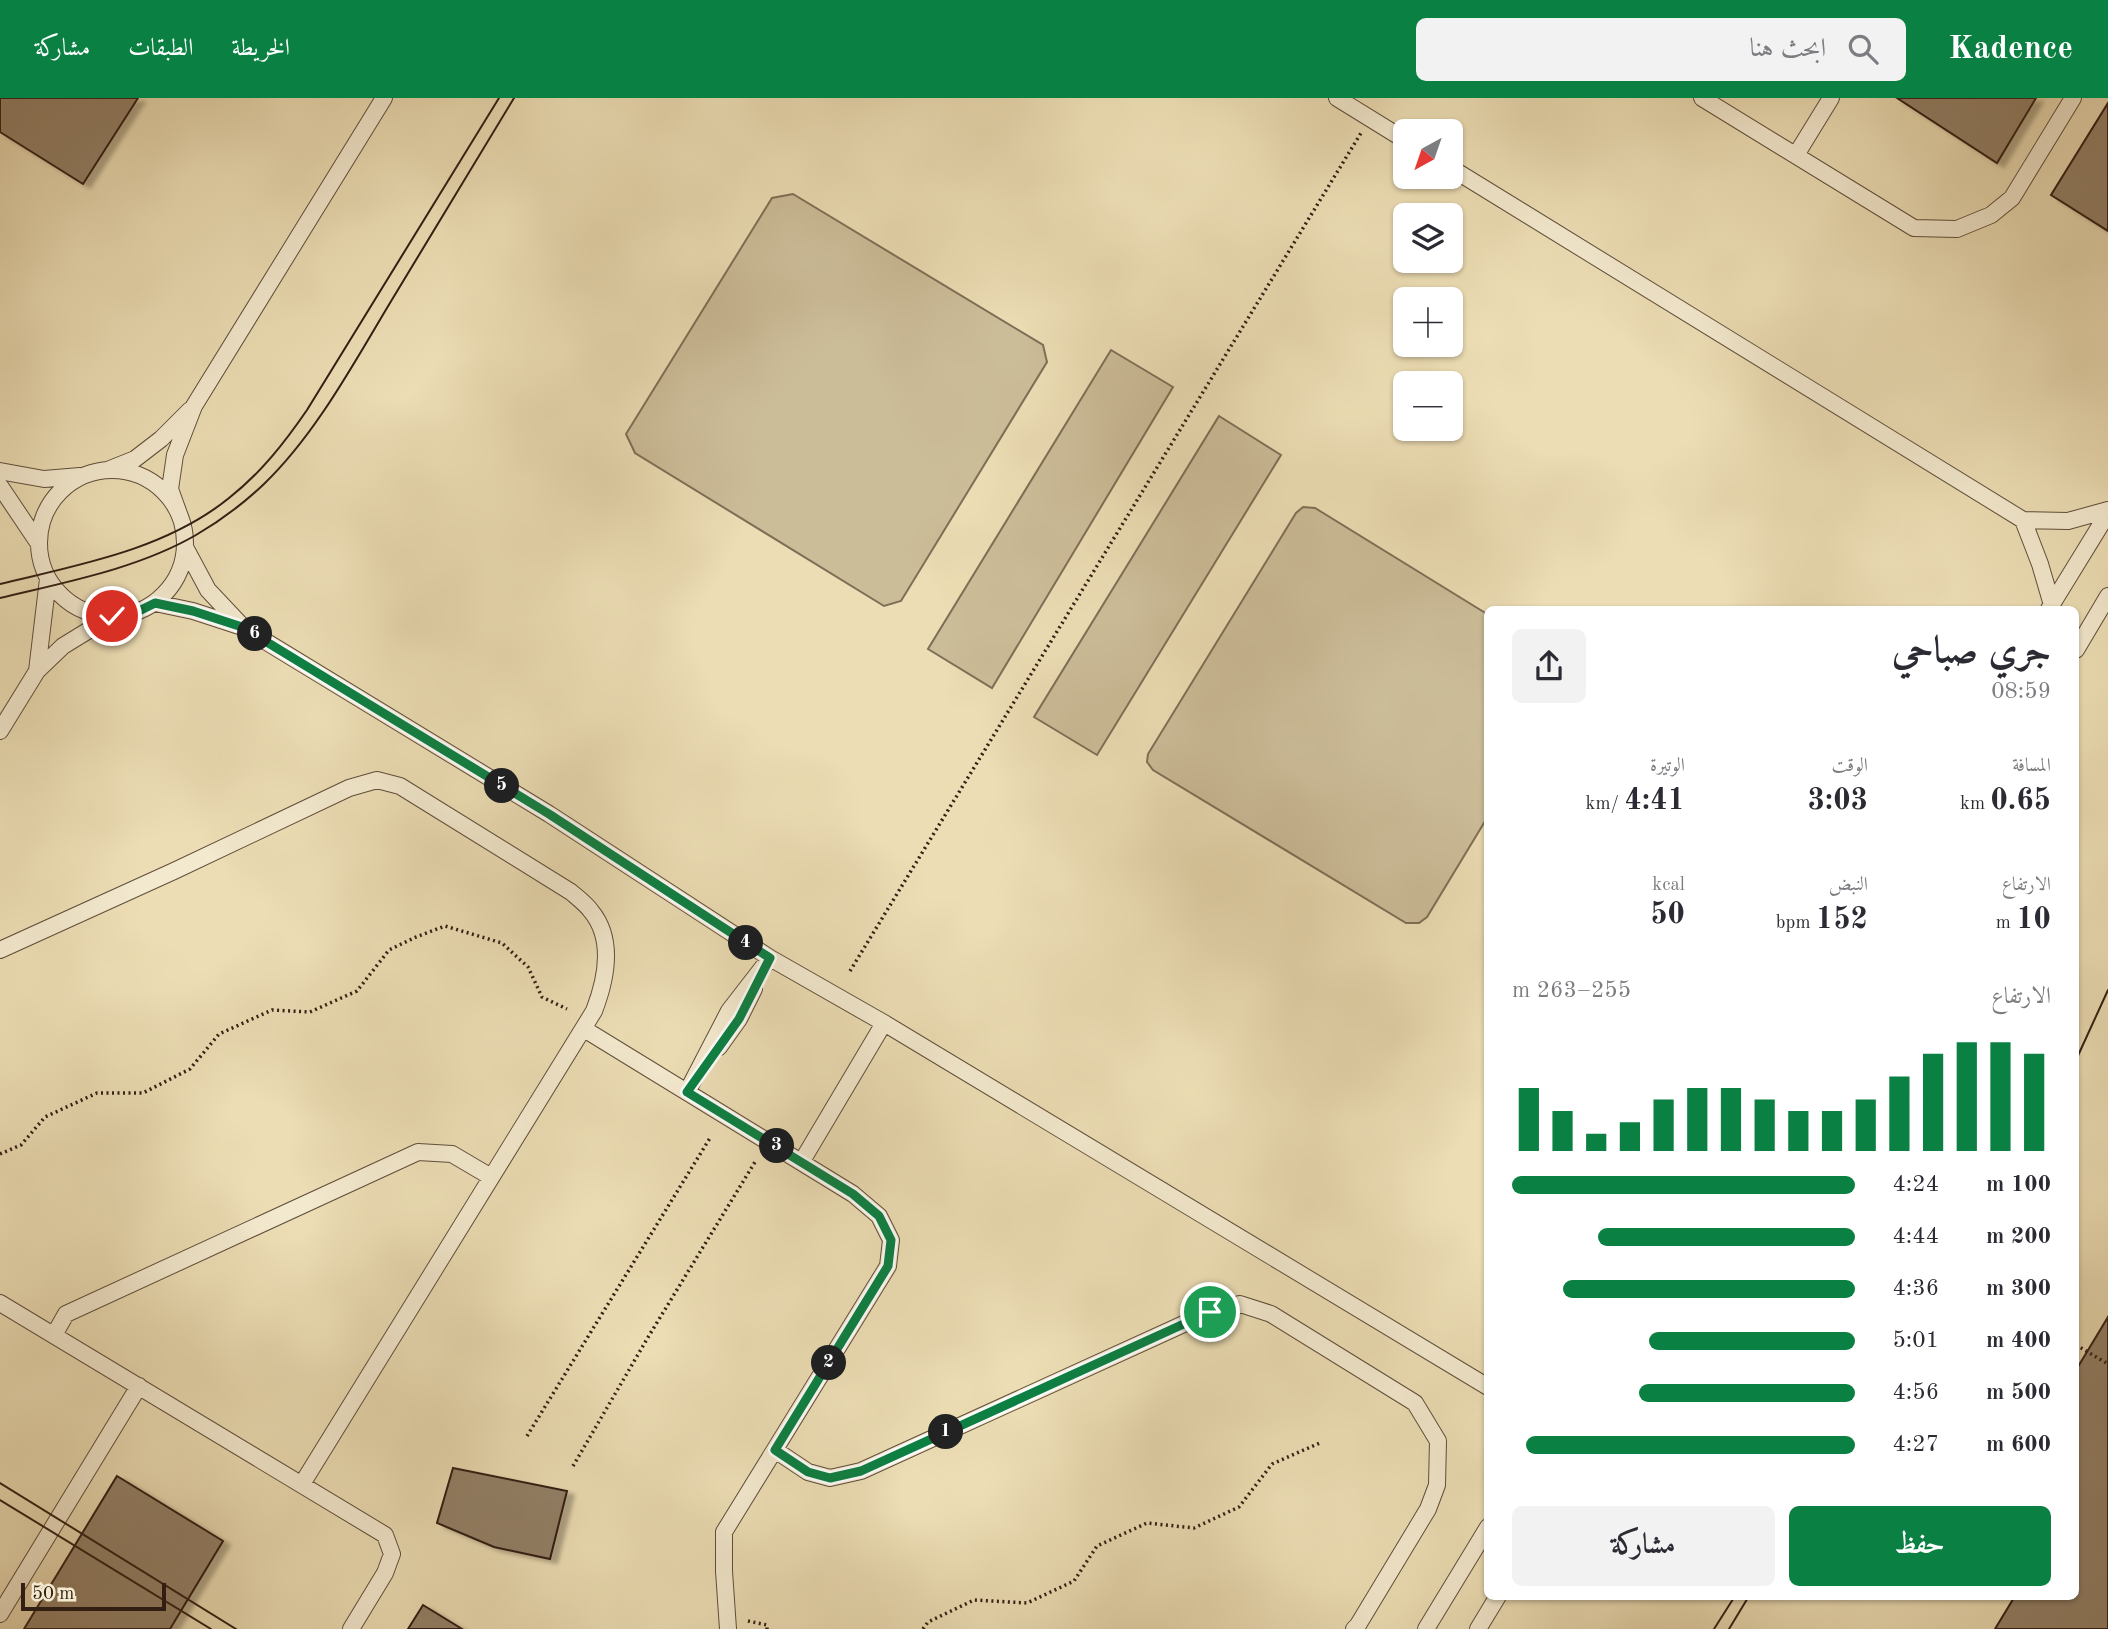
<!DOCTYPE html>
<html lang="ar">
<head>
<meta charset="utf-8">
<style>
  :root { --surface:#fff; --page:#f2f2f3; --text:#2b2b33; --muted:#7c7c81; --accent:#0b8043 }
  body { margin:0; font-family:"Old Standard TT",Amiri,serif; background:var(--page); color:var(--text); direction:rtl; height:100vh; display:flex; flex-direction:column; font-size:26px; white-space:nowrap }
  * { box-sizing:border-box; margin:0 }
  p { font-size:23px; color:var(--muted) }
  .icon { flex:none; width:38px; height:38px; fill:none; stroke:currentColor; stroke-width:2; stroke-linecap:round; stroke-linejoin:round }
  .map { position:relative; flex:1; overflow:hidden; direction:ltr }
  .drawer { position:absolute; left:1484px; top:508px; width:595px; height:994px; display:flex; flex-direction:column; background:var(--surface); border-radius:10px; box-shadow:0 2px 5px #0004; direction:rtl }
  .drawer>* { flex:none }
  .needle { width:46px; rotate:220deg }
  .tools { position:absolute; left:1393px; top:21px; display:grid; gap:14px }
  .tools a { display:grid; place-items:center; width:70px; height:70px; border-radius:10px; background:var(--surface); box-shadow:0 2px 5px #0004; font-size:35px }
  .scale { position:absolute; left:21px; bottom:18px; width:145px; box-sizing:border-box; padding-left:7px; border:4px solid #321e13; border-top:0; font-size:19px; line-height:24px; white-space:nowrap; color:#321e13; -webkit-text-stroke:5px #f3e9ce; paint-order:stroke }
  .pin { position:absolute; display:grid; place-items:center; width:60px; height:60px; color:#fff; margin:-30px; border:4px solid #fff; border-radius:50%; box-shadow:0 2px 7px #0007 }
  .km { position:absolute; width:35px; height:35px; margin:-18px; border-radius:50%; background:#222; color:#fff; font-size:19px; line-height:35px; text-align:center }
  .round { display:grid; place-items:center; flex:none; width:74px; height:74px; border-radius:10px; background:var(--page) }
  .overview { display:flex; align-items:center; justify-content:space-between; height:119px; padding:0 28px }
  h1 { font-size:38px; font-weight:800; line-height:52px }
  .metrics { display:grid; grid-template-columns:repeat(3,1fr); gap:10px; height:119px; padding:7px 28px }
  .metrics div { display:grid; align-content:center }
  .metrics b { font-size:30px; font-weight:800 }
  .metrics small { font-size:19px; font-weight:400 }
  .metrics p { font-size:19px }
  .chart { height:196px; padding:14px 28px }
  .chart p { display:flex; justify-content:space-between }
  .chart svg { width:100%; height:126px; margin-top:7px; stroke:var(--accent); stroke-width:6 }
  .button { display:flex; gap:14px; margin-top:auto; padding:14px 28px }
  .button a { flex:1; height:80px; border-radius:10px; background:var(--accent); color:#fff; font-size:28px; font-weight:800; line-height:80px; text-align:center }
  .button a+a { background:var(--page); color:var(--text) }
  ul { padding:0 28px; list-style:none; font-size:23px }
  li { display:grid; grid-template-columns:112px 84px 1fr; align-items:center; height:52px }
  li i { height:18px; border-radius:9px; background:var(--accent) }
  header { display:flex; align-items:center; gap:42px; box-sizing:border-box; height:98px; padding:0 35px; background:var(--accent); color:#fff }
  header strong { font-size:33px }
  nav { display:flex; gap:38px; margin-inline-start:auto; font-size:24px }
  .search { width:490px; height:63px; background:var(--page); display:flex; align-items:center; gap:18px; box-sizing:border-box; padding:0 24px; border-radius:10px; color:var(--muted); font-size:26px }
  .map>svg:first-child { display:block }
</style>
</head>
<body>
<header>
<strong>Kadence</strong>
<div class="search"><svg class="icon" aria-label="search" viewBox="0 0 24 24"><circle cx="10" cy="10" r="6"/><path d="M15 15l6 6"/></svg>ابحث هنا</div>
<nav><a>الخريطة</a><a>الطبقات</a><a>مشاركة</a></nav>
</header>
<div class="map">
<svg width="2108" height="1531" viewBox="0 0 2108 1531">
  <defs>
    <filter id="shadow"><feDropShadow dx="7" dy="4" stdDeviation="2" flood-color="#0004"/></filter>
  </defs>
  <rect width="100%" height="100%" fill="#ecddb4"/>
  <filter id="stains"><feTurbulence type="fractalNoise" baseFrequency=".00286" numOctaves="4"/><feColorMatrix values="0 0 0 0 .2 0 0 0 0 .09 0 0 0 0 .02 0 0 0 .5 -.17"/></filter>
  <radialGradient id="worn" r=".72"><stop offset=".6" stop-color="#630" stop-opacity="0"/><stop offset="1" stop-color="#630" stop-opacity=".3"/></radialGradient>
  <path fill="#ccbd99" stroke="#7f6e56" stroke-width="2" d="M793 96 1043 247 1047 264 901 503 884 508 635 355 626 336 772 100Z
    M1111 252 1173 289 992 590 928 551Z
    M1219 318 1281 357 1097 657 1034 619Z
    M1303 409 1315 410 1487 516V720L1427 819 1419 825H1406L1153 672 1147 664 1148 656 1296 415Z"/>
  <path fill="#938167" stroke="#321e13" stroke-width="2" filter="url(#shadow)" d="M0 0H138L83 86 0 34Z
    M1897 0H2036L1997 65Z
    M2108 5V133L2051 97Z
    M2108 1219V1531H1995L2015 1498H2076V1272Z
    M453 1370 567 1393 550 1461 494 1449 437 1425Z
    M117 1378 223 1443 170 1531H24Z
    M423 1507 462 1531H408Z"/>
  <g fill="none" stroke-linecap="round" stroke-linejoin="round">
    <g stroke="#604e3b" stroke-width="18">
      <path id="minor" d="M1337 0 1405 42
        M1702 0 1914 130 1957 131 1991 117 2012 100 2073 0
        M1796 57 1831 0
        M1451 70 2023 422
        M110 371 135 361 161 341 190 312
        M39 445a73 73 0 1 1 146 0a73 73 0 1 1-146 0Z
        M0 373 44 381 80 378
        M0 388 39 446
        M179 416 170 391 175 357 194 308 384 0
        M185 449 208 492 241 527
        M155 505 193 513 242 529 549 716 770 860 884 925 1488 1289
        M2052 507 2040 466 2023 422 2068 423 2108 412
        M2049 511 2108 415
        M2076 552 2108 498
        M37 573 48 481
        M0 633 37 573 63 548 112 518
        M0 852 174 773 349 690 377 682 400 688 571 794C578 800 586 806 591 813 615 842 606 882 594 913L302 1386
        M584 931 853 1096 879 1118 891 1142 888 1168 724 1434V1473L728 1531
        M719 949 739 921 754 891
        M687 994 729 913 770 860
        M802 1063 884 925
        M0 1205 385 1437 392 1456 385 1475 351 1531
        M54 1237 66 1216 418 1054 452 1056 491 1079
        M775 1352 808 1374 830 1380 861 1373 1210 1214 1240 1206 1271 1216 1415 1305 1438 1343 1437 1387 1428 1411 1358 1527 1354 1531
        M0 1516 139 1288
        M1426 1531 1488 1429
        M1478 1531 1498 1498"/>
    </g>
    <path stroke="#321e13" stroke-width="3.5" stroke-dasharray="2 3.5" stroke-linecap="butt" d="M850 873 1361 35
      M0 1056 21 1047 45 1019 97 995H143L190 971 219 936 272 912 310 914 357 893 389 852 416 839 445 828 502 845 528 869 542 899 567 911
      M2076 1247 2108 1266
      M527 1338 710 1040
      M573 1368 650 1236 755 1064
      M748 1523 767 1527V1531
      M923 1531 928 1524 974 1502 1027 1505 1074 1483 1097 1448 1147 1425 1194 1430 1239 1409 1272 1366 1322 1344"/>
    <use href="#minor" stroke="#f3e9ce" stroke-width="16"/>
    <path stroke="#321e13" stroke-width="2" d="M0 486C78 467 165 452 229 400 261 375 285 344 307 312L499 0
      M0 500C66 484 137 471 196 437 220 423 244 405 264 386 318 334 357 259 396 195 435 130 475 65 514 0
      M2076 962 2108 892
      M0 1385 236 1531
      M0 1402 211 1531
      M1714 1531 1735 1498
      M1729 1531 1749 1498"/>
  </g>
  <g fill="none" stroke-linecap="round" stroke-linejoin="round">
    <g stroke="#fff" stroke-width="14">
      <path id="route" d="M112 518 135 515 155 505 193 513 242 529 549 716 770 860 739 921 687 994 853 1096 879 1118 891 1142 888 1168 775 1352 808 1374 830 1380 861 1373 1210 1214"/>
    </g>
    <use href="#route" stroke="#0b8043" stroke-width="9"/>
  </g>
  <rect width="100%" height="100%" filter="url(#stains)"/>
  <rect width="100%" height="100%" fill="url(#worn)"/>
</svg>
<div class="tools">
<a><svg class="needle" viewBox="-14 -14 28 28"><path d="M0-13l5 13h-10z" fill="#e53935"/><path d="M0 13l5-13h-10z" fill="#7c7c81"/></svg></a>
<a><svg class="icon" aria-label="layers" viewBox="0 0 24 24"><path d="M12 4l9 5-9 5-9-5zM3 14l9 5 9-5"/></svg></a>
<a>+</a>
<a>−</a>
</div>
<div class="scale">50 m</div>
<div class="pin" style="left:1210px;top:1214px;background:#1e9e55"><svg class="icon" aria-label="arrive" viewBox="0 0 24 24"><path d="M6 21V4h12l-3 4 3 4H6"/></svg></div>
<div class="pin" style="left:112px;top:518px;background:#d93025"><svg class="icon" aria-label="check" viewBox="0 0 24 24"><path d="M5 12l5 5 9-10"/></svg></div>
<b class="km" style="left:946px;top:1334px">1</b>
<b class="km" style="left:829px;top:1265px">2</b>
<b class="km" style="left:777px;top:1048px">3</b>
<b class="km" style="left:746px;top:845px">4</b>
<b class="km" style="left:502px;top:688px">5</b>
<b class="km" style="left:255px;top:536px">6</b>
<section class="drawer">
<div class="overview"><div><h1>جري صباحي</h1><p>08:59</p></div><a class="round"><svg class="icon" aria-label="share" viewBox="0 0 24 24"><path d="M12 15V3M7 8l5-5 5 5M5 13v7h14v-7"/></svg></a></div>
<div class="metrics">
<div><p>المسافة</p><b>0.65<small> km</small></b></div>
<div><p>الوقت</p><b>3:03</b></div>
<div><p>الوتيرة</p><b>4:41<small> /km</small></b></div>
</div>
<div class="metrics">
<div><p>الارتفاع</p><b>10<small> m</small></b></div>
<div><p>النبض</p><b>152<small> bpm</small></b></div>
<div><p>kcal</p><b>50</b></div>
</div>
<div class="chart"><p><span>الارتفاع</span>255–263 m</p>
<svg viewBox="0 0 160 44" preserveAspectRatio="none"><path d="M5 44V22M15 44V30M25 44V38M35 44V34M45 44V26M55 44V22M65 44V22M75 44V26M85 44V30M95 44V30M105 44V26M115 44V18M125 44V10M135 44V6M145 44V6M155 44V10"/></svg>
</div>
<ul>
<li><b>100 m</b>4:24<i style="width:100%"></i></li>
<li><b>200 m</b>4:44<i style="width:75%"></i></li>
<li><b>300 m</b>4:36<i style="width:85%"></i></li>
<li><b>400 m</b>5:01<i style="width:60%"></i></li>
<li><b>500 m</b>4:56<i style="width:63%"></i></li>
<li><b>600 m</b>4:27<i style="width:96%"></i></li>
</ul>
<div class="button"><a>حفظ</a><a>مشاركة</a></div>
</section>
</div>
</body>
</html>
